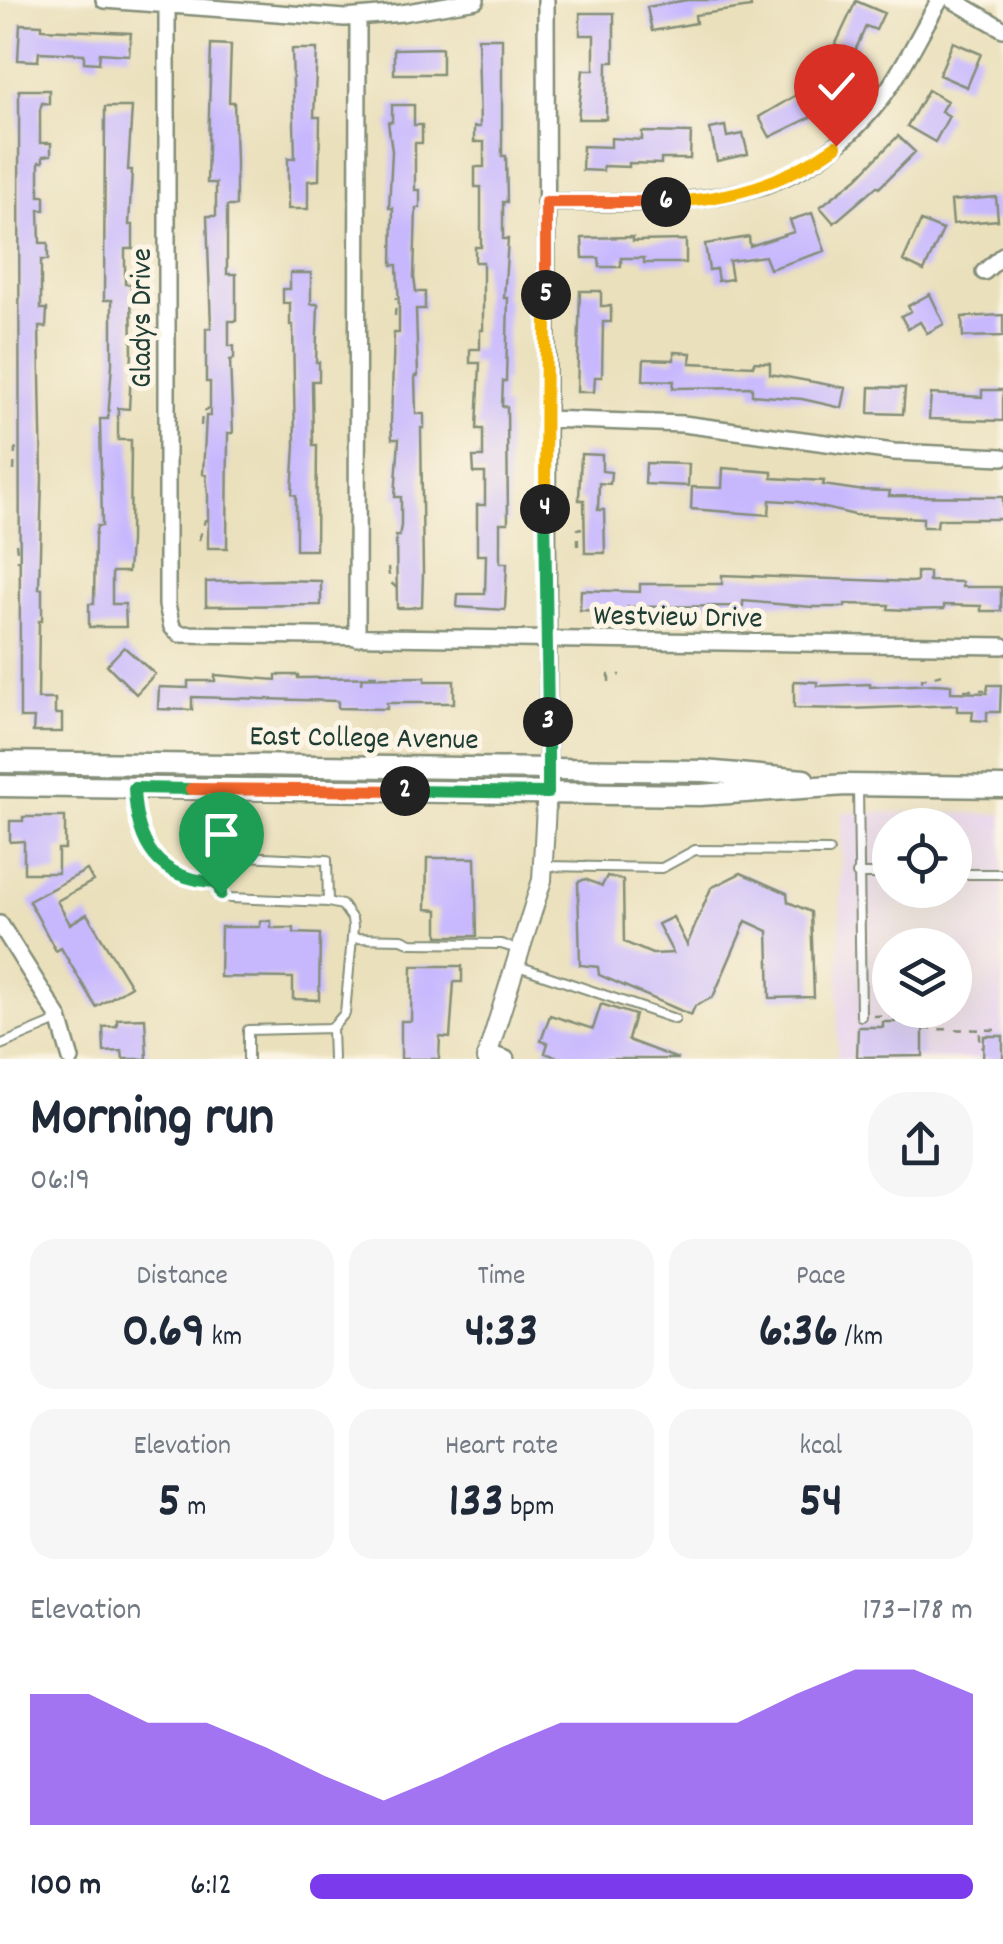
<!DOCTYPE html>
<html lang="en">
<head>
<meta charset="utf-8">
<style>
  :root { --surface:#fff; --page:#f6f6f7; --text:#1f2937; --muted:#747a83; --accent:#7c3aed }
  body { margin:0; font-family:Dekko,sans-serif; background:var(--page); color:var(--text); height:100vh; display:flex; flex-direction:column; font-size:38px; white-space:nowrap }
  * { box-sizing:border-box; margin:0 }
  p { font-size:32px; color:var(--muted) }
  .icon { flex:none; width:55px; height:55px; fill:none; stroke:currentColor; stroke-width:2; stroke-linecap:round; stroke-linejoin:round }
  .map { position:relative; height:1059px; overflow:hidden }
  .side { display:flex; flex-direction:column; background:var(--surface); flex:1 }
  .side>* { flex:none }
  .controls { position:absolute; left:872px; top:808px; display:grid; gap:20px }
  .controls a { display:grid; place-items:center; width:100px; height:100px; border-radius:50%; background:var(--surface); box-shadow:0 10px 40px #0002; font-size:50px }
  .pin { position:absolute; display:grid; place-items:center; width:85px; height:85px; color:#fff; margin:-102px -42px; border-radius:50% 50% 50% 0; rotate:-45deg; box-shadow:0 0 10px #0007 }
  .pin .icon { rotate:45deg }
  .km { position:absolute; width:50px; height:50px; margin:-25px; border-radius:50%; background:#222; color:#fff; font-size:28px; line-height:50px; text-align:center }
  .round { display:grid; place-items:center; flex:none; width:105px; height:105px; border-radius:40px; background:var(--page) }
  .summary { display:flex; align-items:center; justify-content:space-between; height:170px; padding:0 30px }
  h1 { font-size:55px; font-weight:700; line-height:75px }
  .metrics { display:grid; grid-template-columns:repeat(3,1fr); gap:15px; height:170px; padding:10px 30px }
  .metrics div { display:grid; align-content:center; border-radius:25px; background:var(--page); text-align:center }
  .metrics b { font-size:50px; font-weight:700 }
  .metrics small { font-size:28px; font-weight:400 }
  .metrics p { font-size:28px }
  .chart { height:280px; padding:20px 30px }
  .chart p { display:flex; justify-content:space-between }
  .chart svg { width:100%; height:180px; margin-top:10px; fill:var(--accent); opacity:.7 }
  ul { padding:0 30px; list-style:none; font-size:32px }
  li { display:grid; grid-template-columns:160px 120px 1fr; align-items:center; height:75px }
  li i { height:25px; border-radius:12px; background:var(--accent) }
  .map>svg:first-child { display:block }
</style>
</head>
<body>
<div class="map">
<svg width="1003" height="1059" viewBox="0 0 1003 1059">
  <rect width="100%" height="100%" fill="#fcf5e5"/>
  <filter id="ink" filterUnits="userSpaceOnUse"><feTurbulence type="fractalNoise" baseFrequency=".01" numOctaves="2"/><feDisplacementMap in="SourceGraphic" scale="20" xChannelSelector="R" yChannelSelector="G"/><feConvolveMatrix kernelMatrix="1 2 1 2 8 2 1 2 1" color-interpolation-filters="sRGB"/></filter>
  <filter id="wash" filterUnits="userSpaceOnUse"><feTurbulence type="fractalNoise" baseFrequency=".0048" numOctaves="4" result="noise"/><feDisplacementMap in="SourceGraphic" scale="40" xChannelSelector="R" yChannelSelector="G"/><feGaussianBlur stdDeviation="2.25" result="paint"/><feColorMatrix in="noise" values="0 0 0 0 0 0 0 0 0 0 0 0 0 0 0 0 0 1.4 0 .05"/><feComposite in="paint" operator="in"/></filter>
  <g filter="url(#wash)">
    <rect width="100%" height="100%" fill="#eae0bc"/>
    <path fill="#e6d2f0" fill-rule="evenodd" d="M843 812 1003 814V1059H837ZM890 825H955V890H890ZM890 945H955V1010H890Z"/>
    <path fill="#b3d076" stroke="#698655" stroke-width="2.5" d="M160 773 375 775V780L342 783 147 779Z"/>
    <g id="blocks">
      <path fill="#c7b8fe" d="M687 0H750L751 7 695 15 696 23 652 31 647 7Z
        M856 1 884 13 876 30 866 26 852 58 855 59 833 97 805 80 814 65 823 71Z
        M580 13H614V62H607L606 119H578L583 70H594V35H580Z
        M20 24 42 25V29L131 33 129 55 100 53 99 63 84 62V54L39 52 38 61 18 60Z
        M478 38H502V156H506L507 202H503V239H508L504 298H508L506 381H503L502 406 507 407 508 523H500V563H507L505 610 457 607 458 594H485L486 555H477V505H485V473H474L473 457H483V429H477L480 363H470V349H480V330H483V262H475V247H481V187H475V167H484V142H474V127H480Z
        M953 42 981 54 967 87 939 75Z
        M211 44 231 45 229 102H234L236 161V206H227V274H236V321H229V346H234V359L230 360 233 433H228L227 548H208V494L206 475 203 474 206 416H210V382H206V328H211L207 216H216V183H207Z
        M442 48V74H394V49Z
        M292 49H317L314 117H320L319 180 308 181V209H288V158H295Z
        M19 90H49V104L42 103 40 110V143H51V155L43 156V162H39V196H45V210H39L40 243H48V260H41V309H47L46 327H39L42 479 39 589H42V621H39L38 699H55V714H62V732H33L34 718H20Z
        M928 90 947 101 941 111 949 116 935 142 907 126Z
        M803 91 817 114 770 137 759 117Z
        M392 105H414V125H422V143H415V190H420V208H416L414 277 416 292H425V309H416L418 376H415L416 414H424V428H421L423 572 422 606 410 608H397L396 536H399L401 526V497H395L399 439H392L391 424 394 333H399V308L397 265H392L393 208H389L392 151 388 122H392Z
        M105 107H132L128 170H132L129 225H133V249H125V284H131L132 353 129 409 118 408V440H131L130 542 128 572H112V604H125L126 627H89V604H94L95 537 97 526H102L100 419H108L112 364V300H104Z
        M725 126 727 137 743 134 748 154 717 161 710 129Z
        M642 132 691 133 690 159H661V164L629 163V167L603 166V171L582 170 583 146 611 147V138L642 140Z
        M898 136 915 152 879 188 877 186 834 223 820 207 857 178Z
        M996 197 998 220 953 224 951 201Z
        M812 213 825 251 770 269 765 256 729 261 732 279 718 281 716 269 709 270 705 244 749 237 750 246 794 232 790 220Z
        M921 221 943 230 924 271 903 261Z
        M633 237V241L686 240V263H644V258H621V267H600L599 258H583L582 238Z
        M290 273H311V304H318L316 362H319V381H312L313 445H317L316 550H296V495L292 494 295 445 293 325H290V303H283V289H290Z
        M580 291H601V306H611V322H603L602 377H595L594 392H577Z
        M930 294 944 324 927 333 920 322 908 329 901 316 911 311 908 306Z
        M1003 315V336L963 337 962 317Z
        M674 352 691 353 690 363 753 366 754 362 770 363V374L846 388 842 408 802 399 752 395V387L673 388 674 381 643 380 644 359 674 360Z
        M870 387 905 388 903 414 869 413Z
        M982 390H1003V421L929 419 931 394 982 397Z
        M581 454 602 455V471L611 472 610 484 599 483 598 510H604L605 553H585L584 500H579Z
        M646 463 689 464 688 486 645 484Z
        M723 468 772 472V478L824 481 823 485 857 490 890 491 889 496 1003 497V519H938L937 527H923V518L855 515 799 502 770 500 769 515 691 509 692 487 722 488Z
        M917 572H929V581L962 582V587H1001V611H981V606L944 605V609L906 610 888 609 889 605 845 604V607H812L743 601V606L628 607V612L580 610 581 590 640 592V584H722V575L912 582 917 581Z
        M276 580 321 581V605L206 606V582Z
        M124 647 155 674 136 694 107 665Z
        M215 675 276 680V675H298V678L425 677V681H454V703H387V709L338 708V701L192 697V710L158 709 159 687 188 688V681H215Z
        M794 681 817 682V686L870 684V687L935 684 951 685V692L987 693 988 685H1001L1000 712H987V721L972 720 973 711H957V705L849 709 794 708Z
        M23 817H65V849H58V873H24V841L10 842V821H23Z
        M427 858H475L477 936H438V910L426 909Z
        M87 870 93 881 57 901 70 924 87 914 131 986 96 1007 61 948 56 951 29 901Z
        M741 873 787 893 788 902 811 912 814 997 770 998 768 931 746 921 713 997 695 1006 691 1015 599 975 598 967 580 965 578 882 585 879 602 886 607 876 623 880 624 942 652 954 673 953 658 924 673 917 687 945 711 888Z
        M260 921H271V928H294V933L320 934 319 1000 293 999V978L220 977 221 927H260Z
        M412 966H462V982H454L450 1038 440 1037 439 1059H401V1021H411Z
        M601 1004 635 1015 628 1040 678 1059H562L545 1053 548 1043 541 1041 550 1015 593 1029Z
        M145 1018 147 1059H123L122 1051 104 1052 103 1027 117 1026V1019Z
        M895 1018H923V1056L857 1057 858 1027H883V1022H895Z
        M984 1036H1003V1059H983Z"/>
    </g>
  </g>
  <g filter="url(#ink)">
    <use href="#blocks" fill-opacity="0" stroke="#848e78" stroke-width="2.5"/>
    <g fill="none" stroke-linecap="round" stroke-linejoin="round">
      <g stroke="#848e78" stroke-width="12">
        <path id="service" d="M858 786 861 1016
          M135 788C136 844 157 879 217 883L218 860 223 855 327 860 328 902 342 905 352 919 353 927 345 1013 332 1028 333 1059
          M544 866 662 868 695 850 829 851
          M857 874H890
          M955 874H1003
          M217 883 218 891 230 898 328 902
          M352 938 402 939 411 943 501 944 521 950
          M518 966 675 1019
          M0 1045 60 1020
          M248 1059V1030L332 1028"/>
      </g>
      <g stroke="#848e78" stroke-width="20">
        <path id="minor" d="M104 0 345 18 402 13 476 0
          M546 0 548 768
          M953 0 1003 29
          M167 5V605L172 627 179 634 1003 646
          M545 202C678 202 790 216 881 99 904 69 920 32 940 0
          M984 272 1003 255
          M546 419 683 424 894 452 1003 457
          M357 638 358 17
          M0 924 59 1018 71 1059
          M488 1053 506 1059"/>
      </g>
      <g stroke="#848e78" stroke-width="22">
        <path id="tertiary" d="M486 1059 542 880 548 768"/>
      </g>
      <g stroke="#848e78" stroke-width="25">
        <path id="secondary" d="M0 762 704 771 804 780
          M0 786 700 795 846 785 1003 787"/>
      </g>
      <path stroke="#848e78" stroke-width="2.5" stroke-dasharray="8 8" stroke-linecap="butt" d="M395 316 396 297
        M201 426 202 413 209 408
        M14 471 15 449 18 448
        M199 540 205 520 207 521
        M16 543 18 561
        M578 546V529L582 528
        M388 568 390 582 398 589
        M609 682V675H620
        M922 682V679L942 674
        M361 684 362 675H378
        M964 690H985
        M873 1016 924 1015V1029L1003 1030
        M980 1033V1048H983"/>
      <use href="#service" stroke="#fff" stroke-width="8"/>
      <use href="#minor" stroke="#fff" stroke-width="15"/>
      <use href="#tertiary" stroke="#fff" stroke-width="18"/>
      <use href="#secondary" stroke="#fff" stroke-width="20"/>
    </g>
  </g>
  <g fill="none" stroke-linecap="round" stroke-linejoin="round" filter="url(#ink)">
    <g stroke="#fff" stroke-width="20">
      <path id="split-1" d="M191 789 134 788C136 845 158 880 217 882L221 894"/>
    </g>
    <g stroke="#fff" stroke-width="20">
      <path id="split-2" d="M191 789 405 791"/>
    </g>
    <g stroke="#fff" stroke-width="20">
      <path id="split-3" d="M405 791 548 793V722"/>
    </g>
    <g stroke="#fff" stroke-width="20">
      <path id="split-4" d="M545 509 548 722"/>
    </g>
    <g stroke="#fff" stroke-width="20">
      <path id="split-5" d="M545 509 546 295"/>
    </g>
    <g stroke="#fff" stroke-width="20">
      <path id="split-6" d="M546 295V202H666"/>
    </g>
    <g stroke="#fff" stroke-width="20">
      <path id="split-7" d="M666 202C730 200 784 183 836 146"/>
    </g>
    <use href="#split-1" stroke="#22a559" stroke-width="12"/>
    <use href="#split-2" stroke="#f0652b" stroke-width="12"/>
    <use href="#split-3" stroke="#22a559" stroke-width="12"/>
    <use href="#split-4" stroke="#22a559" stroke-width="12"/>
    <use href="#split-5" stroke="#f5b400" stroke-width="12"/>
    <use href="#split-6" stroke="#f0652b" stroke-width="12"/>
    <use href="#split-7" stroke="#f5b400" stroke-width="12"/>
  </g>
  <g text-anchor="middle" stroke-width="10" stroke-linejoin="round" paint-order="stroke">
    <g font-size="30" fill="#1f3d34" stroke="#fcf5e5">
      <text transform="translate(140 318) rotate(-90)" y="10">Gladys Drive</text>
      <text transform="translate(678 615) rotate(1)" y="10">Westview Drive</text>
      <text transform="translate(364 736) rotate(1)" y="10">East College Avenue</text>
    </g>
  </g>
</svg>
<div class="controls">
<a><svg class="icon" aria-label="locate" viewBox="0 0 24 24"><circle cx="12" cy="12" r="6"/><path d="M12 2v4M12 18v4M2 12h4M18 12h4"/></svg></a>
<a><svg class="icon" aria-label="layers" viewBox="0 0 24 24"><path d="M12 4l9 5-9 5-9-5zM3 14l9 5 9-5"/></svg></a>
</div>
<div class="pin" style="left:221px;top:894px;background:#1e9e55"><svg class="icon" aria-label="arrive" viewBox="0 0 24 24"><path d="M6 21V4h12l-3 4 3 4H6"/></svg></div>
<div class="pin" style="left:836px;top:146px;background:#d93025"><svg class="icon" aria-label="check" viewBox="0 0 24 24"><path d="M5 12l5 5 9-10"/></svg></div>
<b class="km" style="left:405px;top:791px">2</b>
<b class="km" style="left:548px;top:722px">3</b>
<b class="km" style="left:545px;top:509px">4</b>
<b class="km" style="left:546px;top:295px">5</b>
<b class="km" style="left:666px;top:202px">6</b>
</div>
<section class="side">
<div class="summary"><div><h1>Morning run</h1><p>06:19</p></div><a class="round"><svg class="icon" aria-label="share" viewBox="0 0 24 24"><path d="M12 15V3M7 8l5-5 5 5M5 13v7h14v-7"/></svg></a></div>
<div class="metrics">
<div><p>Distance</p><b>0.69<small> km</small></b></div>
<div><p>Time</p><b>4:33</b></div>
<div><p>Pace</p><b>6:36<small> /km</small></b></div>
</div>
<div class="metrics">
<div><p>Elevation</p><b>5<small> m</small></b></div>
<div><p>Heart rate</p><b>133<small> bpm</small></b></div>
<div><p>kcal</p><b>54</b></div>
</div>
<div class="chart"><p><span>Elevation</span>173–178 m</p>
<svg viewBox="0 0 160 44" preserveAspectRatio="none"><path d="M0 44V12L10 12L20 19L30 19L40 25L50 32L60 38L70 32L80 25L90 19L100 19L110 19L120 19L130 12L140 6L150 6L160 12V44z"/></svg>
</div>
<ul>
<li><b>100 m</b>6:12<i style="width:100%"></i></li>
</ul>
</section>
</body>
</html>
